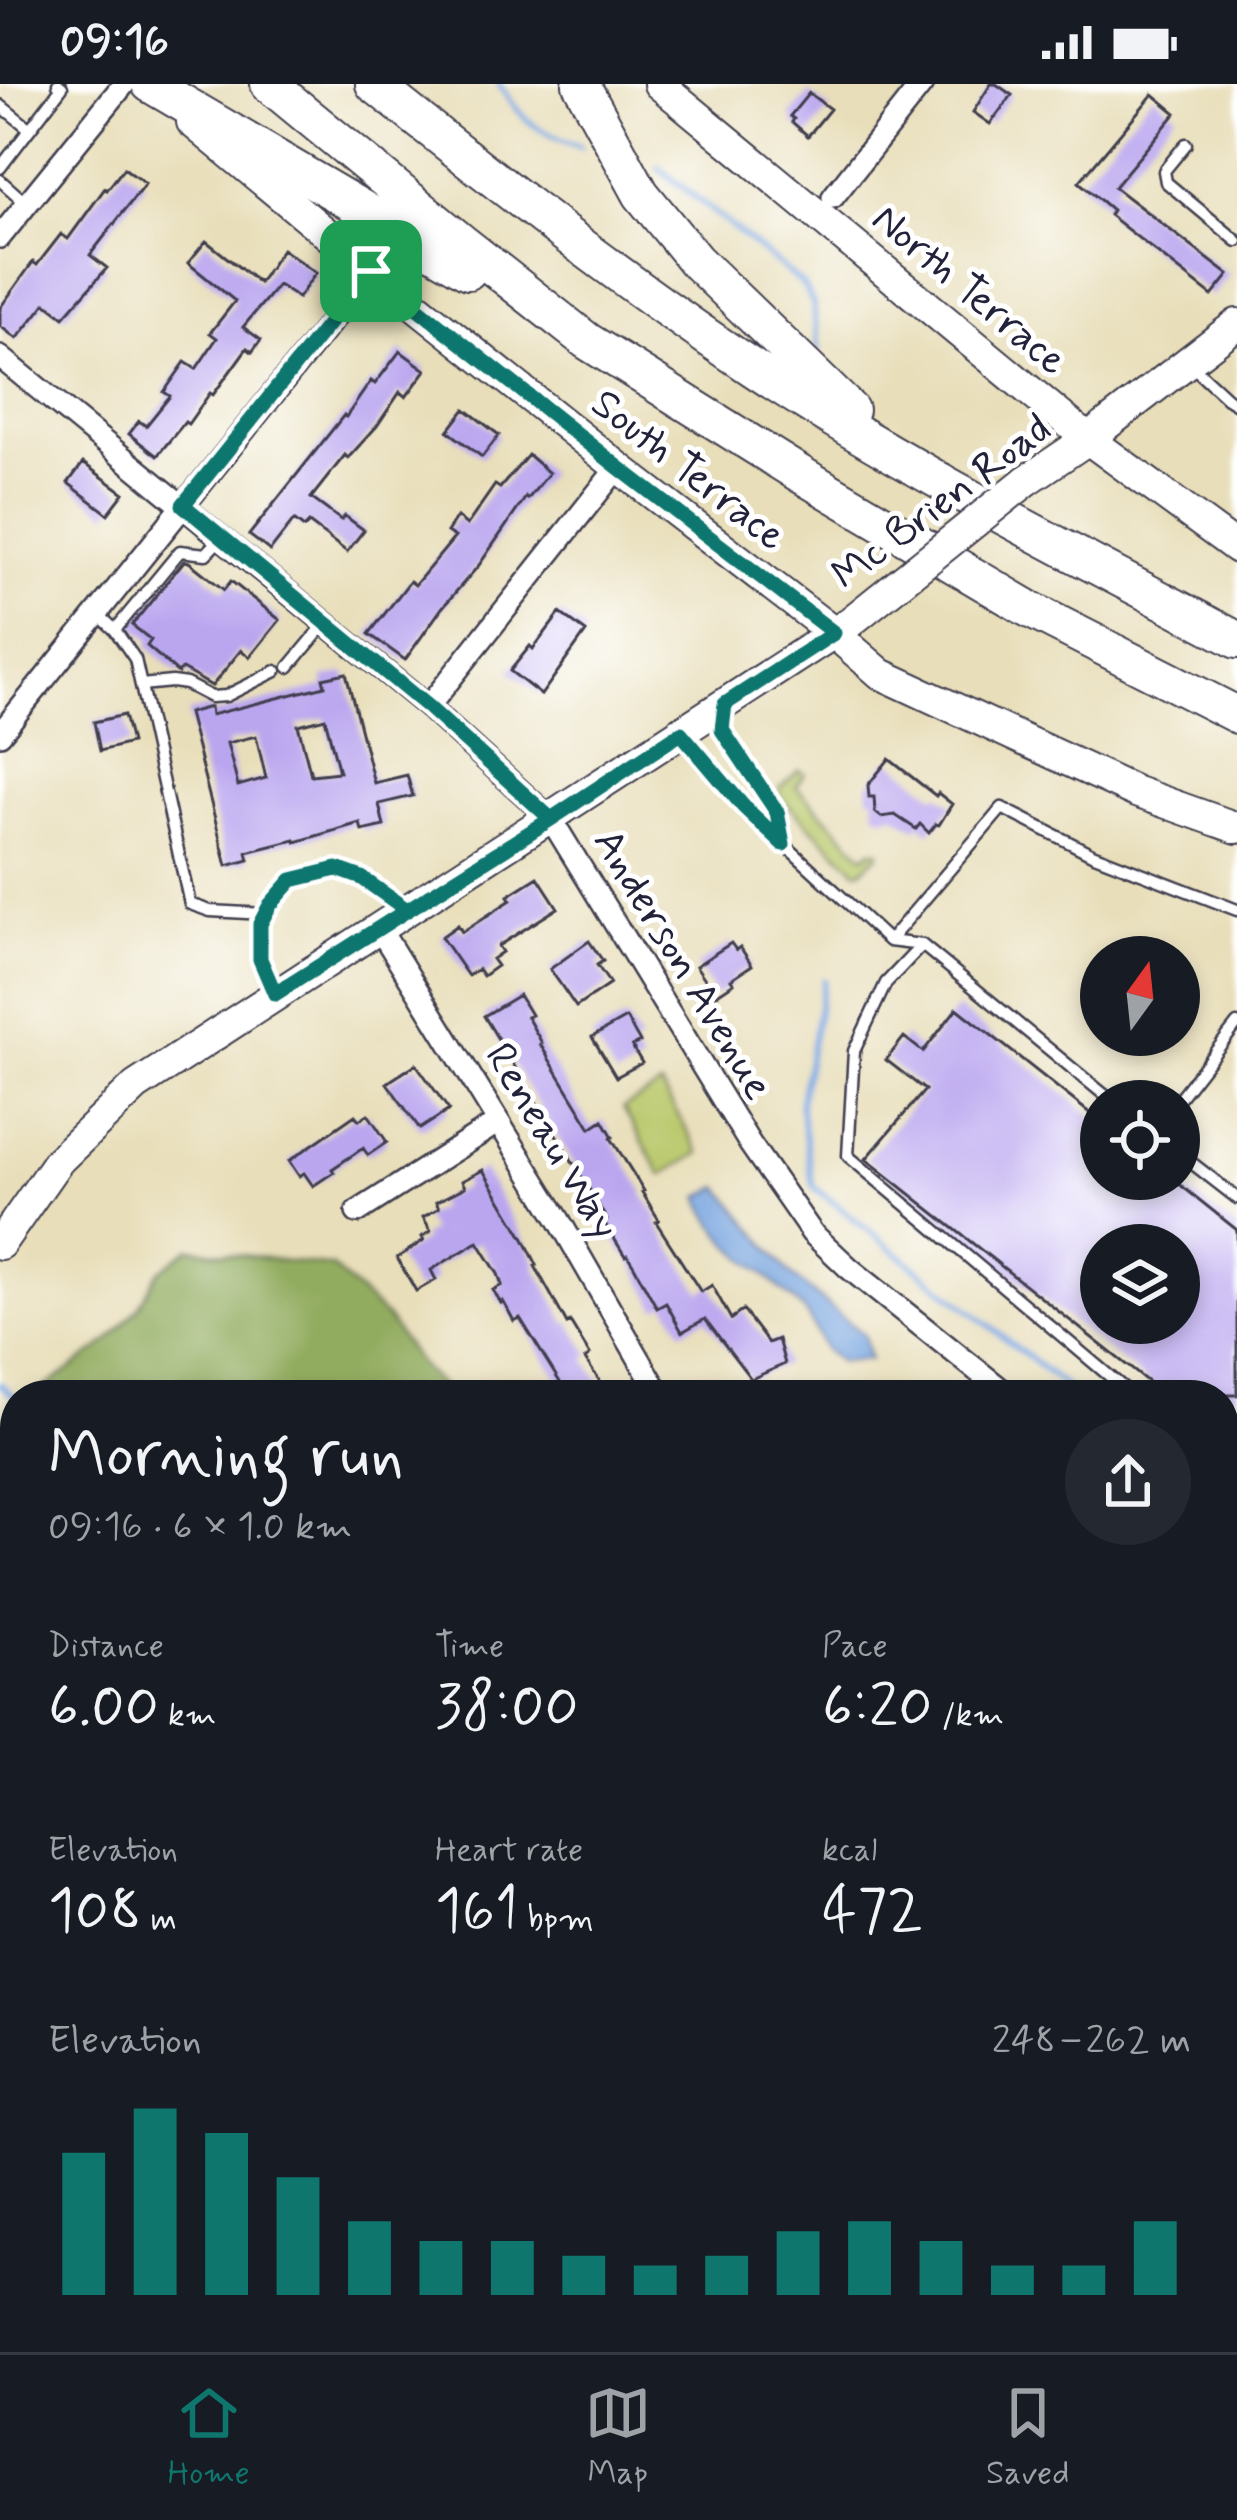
<!DOCTYPE html>
<html lang="en">
<head>
<meta charset="utf-8">
<style>
  :root { --surface:#171b24; --page:#242831; --text:#f1f3f6; --muted:#9ea1a6; --line:#363941; --accent:#0f766e }
  body { margin:0; font-family:Mynerve,sans-serif; background:var(--page); color:var(--text); height:100vh; display:flex; flex-direction:column; font-size:45px; white-space:nowrap }
  * { box-sizing:border-box; margin:0 }
  p { font-size:39px; color:var(--muted) }
  .icon { flex:none; width:66px; height:66px; fill:none; stroke:currentColor; stroke-width:2; stroke-linecap:round; stroke-linejoin:round }
  .map { position:relative; flex:1; overflow:hidden }
  .sheet { position:absolute; left:0px; top:1296px; width:1239px; height:972px; display:flex; flex-direction:column; background:var(--surface); border-radius:48px 48px 0 0; box-shadow:0 6px 18px #0003 }
  .sheet>* { flex:none }
  .needle { width:78px; rotate:15deg }
  .fabs { position:absolute; left:1080px; top:852px; display:grid; gap:24px }
  .fabs a { display:grid; place-items:center; width:120px; height:120px; border-radius:50%; background:var(--surface); box-shadow:0 6px 18px #0003; font-size:60px }
  .pin { position:absolute; display:grid; place-items:center; width:102px; height:102px; color:#fff; margin:-51px; border-radius:24px; box-shadow:0 6px 18px #0006 }
  .round { display:grid; place-items:center; flex:none; width:126px; height:126px; border-radius:63px; background:var(--page) }
  .headline { display:flex; align-items:center; justify-content:space-between; height:204px; padding:0 48px }
  h1 { font-size:66px; font-weight:600; line-height:90px }
  .figures { display:grid; grid-template-columns:repeat(3,1fr); gap:18px; height:204px; padding:12px 48px }
  .figures div { display:grid; align-content:center }
  .figures b { font-size:60px; font-weight:600 }
  .figures small { font-size:33px; font-weight:400 }
  .figures p { font-size:33px }
  .chart { height:336px; padding:24px 48px }
  .chart p { display:flex; justify-content:space-between }
  .chart svg { width:100%; height:216px; margin-top:12px; stroke:var(--accent); stroke-width:6 }
  .status { display:flex; justify-content:space-between; align-items:center; height:84px; padding:0 60px; background:var(--surface); direction:ltr }
  .status svg { height:33px; fill:currentColor }
  .dock { display:flex; justify-content:space-around; align-items:center; height:168px; border-top:3px solid var(--line); background:var(--surface); font-size:33px; color:var(--muted) }
  .dock a { display:grid; justify-items:center; gap:6px }
  .dock .active { color:var(--accent) }
  .map>svg:first-child { display:block }
</style>
</head>
<body>
<div class="status"><b>09:16</b><svg viewBox="0 0 49 12"><path d="M0 12V9h3v3zM5 12V6h3v6zM10 12V3h3v9zM15 12V0h3v12zM26 1h20v11H26zM47 4h2v5h-2z"/></svg></div>
<div class="map">
<svg width="1237" height="2268" viewBox="0 0 1237 2268">
  <rect width="100%" height="100%" fill="#fff"/>
  <filter id="ink" filterUnits="userSpaceOnUse"><feTurbulence type="fractalNoise" baseFrequency=".00833" numOctaves="2"/><feDisplacementMap in="SourceGraphic" scale="24" xChannelSelector="R" yChannelSelector="G"/><feConvolveMatrix kernelMatrix="1 2 1 2 8 2 1 2 1" color-interpolation-filters="sRGB"/></filter>
  <filter id="wash" filterUnits="userSpaceOnUse"><feTurbulence type="fractalNoise" baseFrequency=".004" numOctaves="4" result="noise"/><feDisplacementMap in="SourceGraphic" scale="48" xChannelSelector="R" yChannelSelector="G"/><feGaussianBlur stdDeviation="2.7" result="paint"/><feColorMatrix in="noise" values="0 0 0 0 0 0 0 0 0 0 0 0 0 0 0 0 0 1.4 0 .05"/><feComposite in="paint" operator="in"/></filter>
  <g filter="url(#wash)">
    <rect width="100%" height="100%" fill="#e8deb9"/>
    <path fill="#b9c86a" stroke="#6e7552" stroke-width="3" d="M799 686 805 690 796 702 864 772 872 766H879V770L862 786 857 787 780 713V704Z
      M661 1002 700 1069 662 1091 623 1024Z"/>
    <path fill="#92ac5e" stroke="#5a674c" stroke-width="3" d="M189 1164 332 1183 387 1234 418 1279 449 1311H34L109 1257 137 1225 159 1187Z
      M1224 1465 1237 1476V2268H835L850 2253H1224V1611L1228 1593 1224 1589Z"/>
    <path fill="#74a3de" stroke="#4b628c" stroke-width="3" d="M720 1103 790 1190 864 1251 869 1276 840 1278C835 1274 829 1271 825 1266 816 1254 814 1237 802 1225 762 1183 725 1172 700 1113Z"/>
    <g fill="none" stroke-linecap="round" stroke-linejoin="round">
      <path stroke="#74a3de" stroke-width="6" d="M499 0C524 40 537 46 580 63
        M659 84 802 200 813 219 819 265
        M824 896 800 1020 813 1102 1076 1311
        M0 1300 15 1313
        M1224 1427 1237 1438
        M0 1445 15 1429"/>
    </g>
    <g id="blocks">
      <path fill="#baa6ef" fill-rule="evenodd" d="M991 0H996L1012 11 990 40 973 28Z
        M809 9 830 25 808 52 792 38 794 35 790 32Z
        M1153 10 1176 29 1114 103 1229 191 1212 212 1109 131 1112 126 1079 98Z
        M124 84 145 100 90 171 107 184 64 233 46 219 17 255 0 242V224L33 178 37 181 61 150 68 155 105 104 107 106Z
        M206 157 259 199 282 165 316 189 298 214 278 201 243 243 261 256 252 268 247 264 213 311 210 309 188 340 185 338 157 372 129 350 139 337 146 342 170 312 164 308 185 278 196 285 217 254 210 249 235 217 188 179Z
        M400 267 426 286 406 313 400 308 377 342 348 374 345 371 311 414 341 436 345 432 364 446 347 468 309 439 304 444 294 436 270 467 249 451 344 331 346 333 371 297 375 300Z
        M465 325 499 351 482 373 448 347Z
        M528 371 549 389 528 415 526 413 479 481 442 524 405 576 369 550 410 497 415 501 455 453 447 448 457 433 467 441 495 401 500 404Z
        M83 379 124 409 108 430 68 399Z
        M184 477 189 478 224 506 231 497 280 536 250 573 241 566 212 602 182 585 178 589 147 562 151 556 132 541Z
        M560 529 586 548 541 611 510 587 530 562 533 565Z
        M346 589 374 699 407 691 413 712 379 720 384 742 362 747 360 739 296 758 295 756 247 768 249 776 227 782 188 629 210 623 211 631 325 602 323 594ZM325 634 339 688 311 691 298 641ZM256 652 266 694 238 702 227 659Z
        M124 631 131 659 100 667 94 638Z
        M889 675 936 712 938 709 952 720 939 741 936 740 929 749 920 740 916 745 895 731 881 733 875 728 874 713H869L868 701Z
        M538 793 558 824 498 862 502 868 492 875 497 882 483 892 478 885 468 892 441 853 458 841 462 848 511 816 508 812Z
        M589 857 603 877 597 881 610 900 576 923 550 885Z
        M731 859 736 866 740 863 752 881 731 895 734 899 716 911 696 882Z
        M519 911 531 931 527 933 542 959 540 960 591 1044 603 1036 613 1053 611 1054 644 1107 642 1108 659 1136 656 1138 701 1208 712 1201 731 1235 743 1226 768 1259 778 1255 785 1280 751 1295 705 1235 682 1248 666 1219 657 1224 634 1182 627 1171 625 1172 604 1138 607 1136 588 1103 484 932Z
        M957 924 1101 1038V1095H1173L1237 1146V1311H1177L1168 1304 1163 1310 866 1075 925 1006 886 976 904 953 923 968ZM1101 1161H1179V1239H1101Z
        M626 934 640 958 632 962 642 979 616 993 592 953Z
        M416 980 449 1026 420 1045 387 999Z
        M368 1030 387 1058 368 1071 363 1064 332 1085 334 1088 313 1102 304 1089 299 1092 289 1077 355 1031 359 1036Z
        M483 1086 524 1155 537 1181 535 1182 567 1240 570 1238 590 1271 585 1275 609 1311H568L520 1234 514 1237 503 1217 501 1219 493 1206 502 1201 498 1190 478 1158 431 1186 436 1196 416 1207 397 1174 424 1156 422 1153 431 1147 423 1133 439 1124 436 1118 465 1103 462 1097Z"/>
    </g>
  </g>
  <g filter="url(#ink)">
    <use href="#blocks" fill-opacity="0" stroke="#403e4e" stroke-width="3"/>
    <g fill="none" stroke-linecap="round" stroke-linejoin="round">
      <g stroke="#403e4e" stroke-width="15">
        <path id="lane" d="M0 21 30 45
          M1186 60 1164 87 1166 98 1237 157
          M0 84 62 3 58 0
          M0 96 27 120
          M1190 280 1227 314 1237 320
          M97 529 115 546 135 575 190 820 210 827 265 830
          M115 546 180 467 206 470 222 453
          M289 583 325 540
          M141 601 172 598 186 600 211 613 226 612 276 587
          M724 629 721 646 777 728 783 760
          M683 651 743 722 889 857 922 861 1112 1017
          M889 857 1002 724 1092 770 1237 826
          M922 861 886 899 854 967 848 1072 1132 1311
          M275 909 260 875V840L270 821 292 796 337 785 362 794 404 824
          M1177 1017 1237 940
          M1179 1069 1237 1114
          M1224 1389 1237 1400"/>
      </g>
      <g stroke="#403e4e" stroke-width="26">
        <path id="street" d="M833 113 922 0
          M0 153 124 0
          M0 273 428 623 551 735 750 1060 812 1149 849 1184 1008 1311
          M428 623 618 383
          M0 650 372 187
          M379 844 559 1136 660 1311
          M357 1128 497 1039
          M0 1651 15 1663
          M0 2151 15 2130
          M116 2253 133 2268"/>
      </g>
      <g stroke="#403e4e" stroke-width="34">
        <path id="secondary" d="M659 0 1088 355 1237 464
          M192 38 372 187 618 383 834 549 881 590 1136 708 1237 744
          M1026 397 1088 355 1237 240
          M0 1160 58 1077 136 1002 846 541"/>
      </g>
      <g stroke="#403e4e" stroke-width="40">
        <path id="highway" d="M150 0 468 187
          M269 0 461 158 587 257 800 390 1029 525 1237 631
          M374 0C496 98 622 197 753 284 907 386 1074 469 1237 556
          M581 0 641 110 695 176 850 326"/>
      </g>
      <use href="#lane" stroke="#fff" stroke-width="10"/>
      <use href="#street" stroke="#fff" stroke-width="21"/>
      <use href="#secondary" stroke="#fff" stroke-width="30"/>
      <use href="#highway" stroke="#fff" stroke-width="36"/>
      <g stroke="#403e4e" stroke-width="34" stroke-linecap="butt">
        <path id="secondary-bridge" d="M849 539 1026 397"/>
      </g>
      <use href="#secondary-bridge" stroke="#fff" stroke-width="30"/>
    </g>
  </g>
  <g fill="none" stroke-linecap="round" stroke-linejoin="round" filter="url(#ink)">
    <g stroke="#fff" stroke-width="24">
      <path id="route" d="M371 187 183 421 428 623 551 735 407 826 362 794 337 785 292 796 270 821 260 840V875L275 910 551 735 681 649 743 722 783 760 777 728 722 646 725 620 834 549 618 383 371 187"/>
    </g>
    <use href="#route" stroke="#0f766e" stroke-width="15"/>
  </g>
  <g text-anchor="middle" stroke-width="10" stroke-linejoin="round" paint-order="stroke">
    <g font-size="42" fill="#22223b" stroke="#fff">
      <text transform="translate(971 204) rotate(40)" y="15">North Terrace</text>
      <text transform="translate(690 384) rotate(38)" y="15">South Terrace</text>
      <text transform="translate(940 416) rotate(-37)" y="15">Mc Brien Road</text>
      <text transform="translate(685 879) rotate(59)" y="15">Anderson Avenue</text>
      <text transform="translate(554 1056) rotate(59)" y="15">Reneau Way</text>
    </g>
  </g>
</svg>
<div class="fabs">
<a><svg class="needle" viewBox="-14 -14 28 28"><path d="M0-13l5 13h-10z" fill="#e53935"/><path d="M0 13l5-13h-10z" fill="#9ea1a6"/></svg></a>
<a><svg class="icon" aria-label="locate" viewBox="0 0 24 24"><circle cx="12" cy="12" r="6"/><path d="M12 2v4M12 18v4M2 12h4M18 12h4"/></svg></a>
<a><svg class="icon" aria-label="layers" viewBox="0 0 24 24"><path d="M12 4l9 5-9 5-9-5zM3 14l9 5 9-5"/></svg></a>
</div>
<div class="pin" style="left:371px;top:187px;background:#1e9e55"><svg class="icon" aria-label="arrive" viewBox="0 0 24 24"><path d="M6 21V4h12l-3 4 3 4H6"/></svg></div>
<section class="sheet">
<div class="headline"><div><h1>Morning run</h1><p>09:16 · 6 × 1.0 km</p></div><a class="round"><svg class="icon" aria-label="share" viewBox="0 0 24 24"><path d="M12 15V3M7 8l5-5 5 5M5 13v7h14v-7"/></svg></a></div>
<div class="figures">
<div><p>Distance</p><b>6.00<small> km</small></b></div>
<div><p>Time</p><b>38:00</b></div>
<div><p>Pace</p><b>6:20<small> /km</small></b></div>
</div>
<div class="figures">
<div><p>Elevation</p><b>108<small> m</small></b></div>
<div><p>Heart rate</p><b>161<small> bpm</small></b></div>
<div><p>kcal</p><b>472</b></div>
</div>
<div class="chart"><p><span>Elevation</span>248–262 m</p>
<svg viewBox="0 0 160 44" preserveAspectRatio="none"><path d="M5 44V15M15 44V6M25 44V11M35 44V20M45 44V29M55 44V33M65 44V33M75 44V36M85 44V38M95 44V36M105 44V31M115 44V29M125 44V33M135 44V38M145 44V38M155 44V29"/></svg>
</div>
</section>
</div>
<nav class="dock">
<a class="active"><svg class="icon" aria-label="home" viewBox="0 0 24 24"><path d="M3 11l9-7 9 7M6 9v11h12V9"/></svg>Home</a>
<a><svg class="icon" aria-label="map" viewBox="0 0 24 24"><path d="M3 6l6-2 6 2 6-2v14l-6 2-6-2-6 2zM9 4v14M15 6v14"/></svg>Map</a>
<a><svg class="icon" aria-label="saved" viewBox="0 0 24 24"><path d="M7 4h10v16l-5-4-5 4z"/></svg>Saved</a>
</nav>
</body>
</html>
